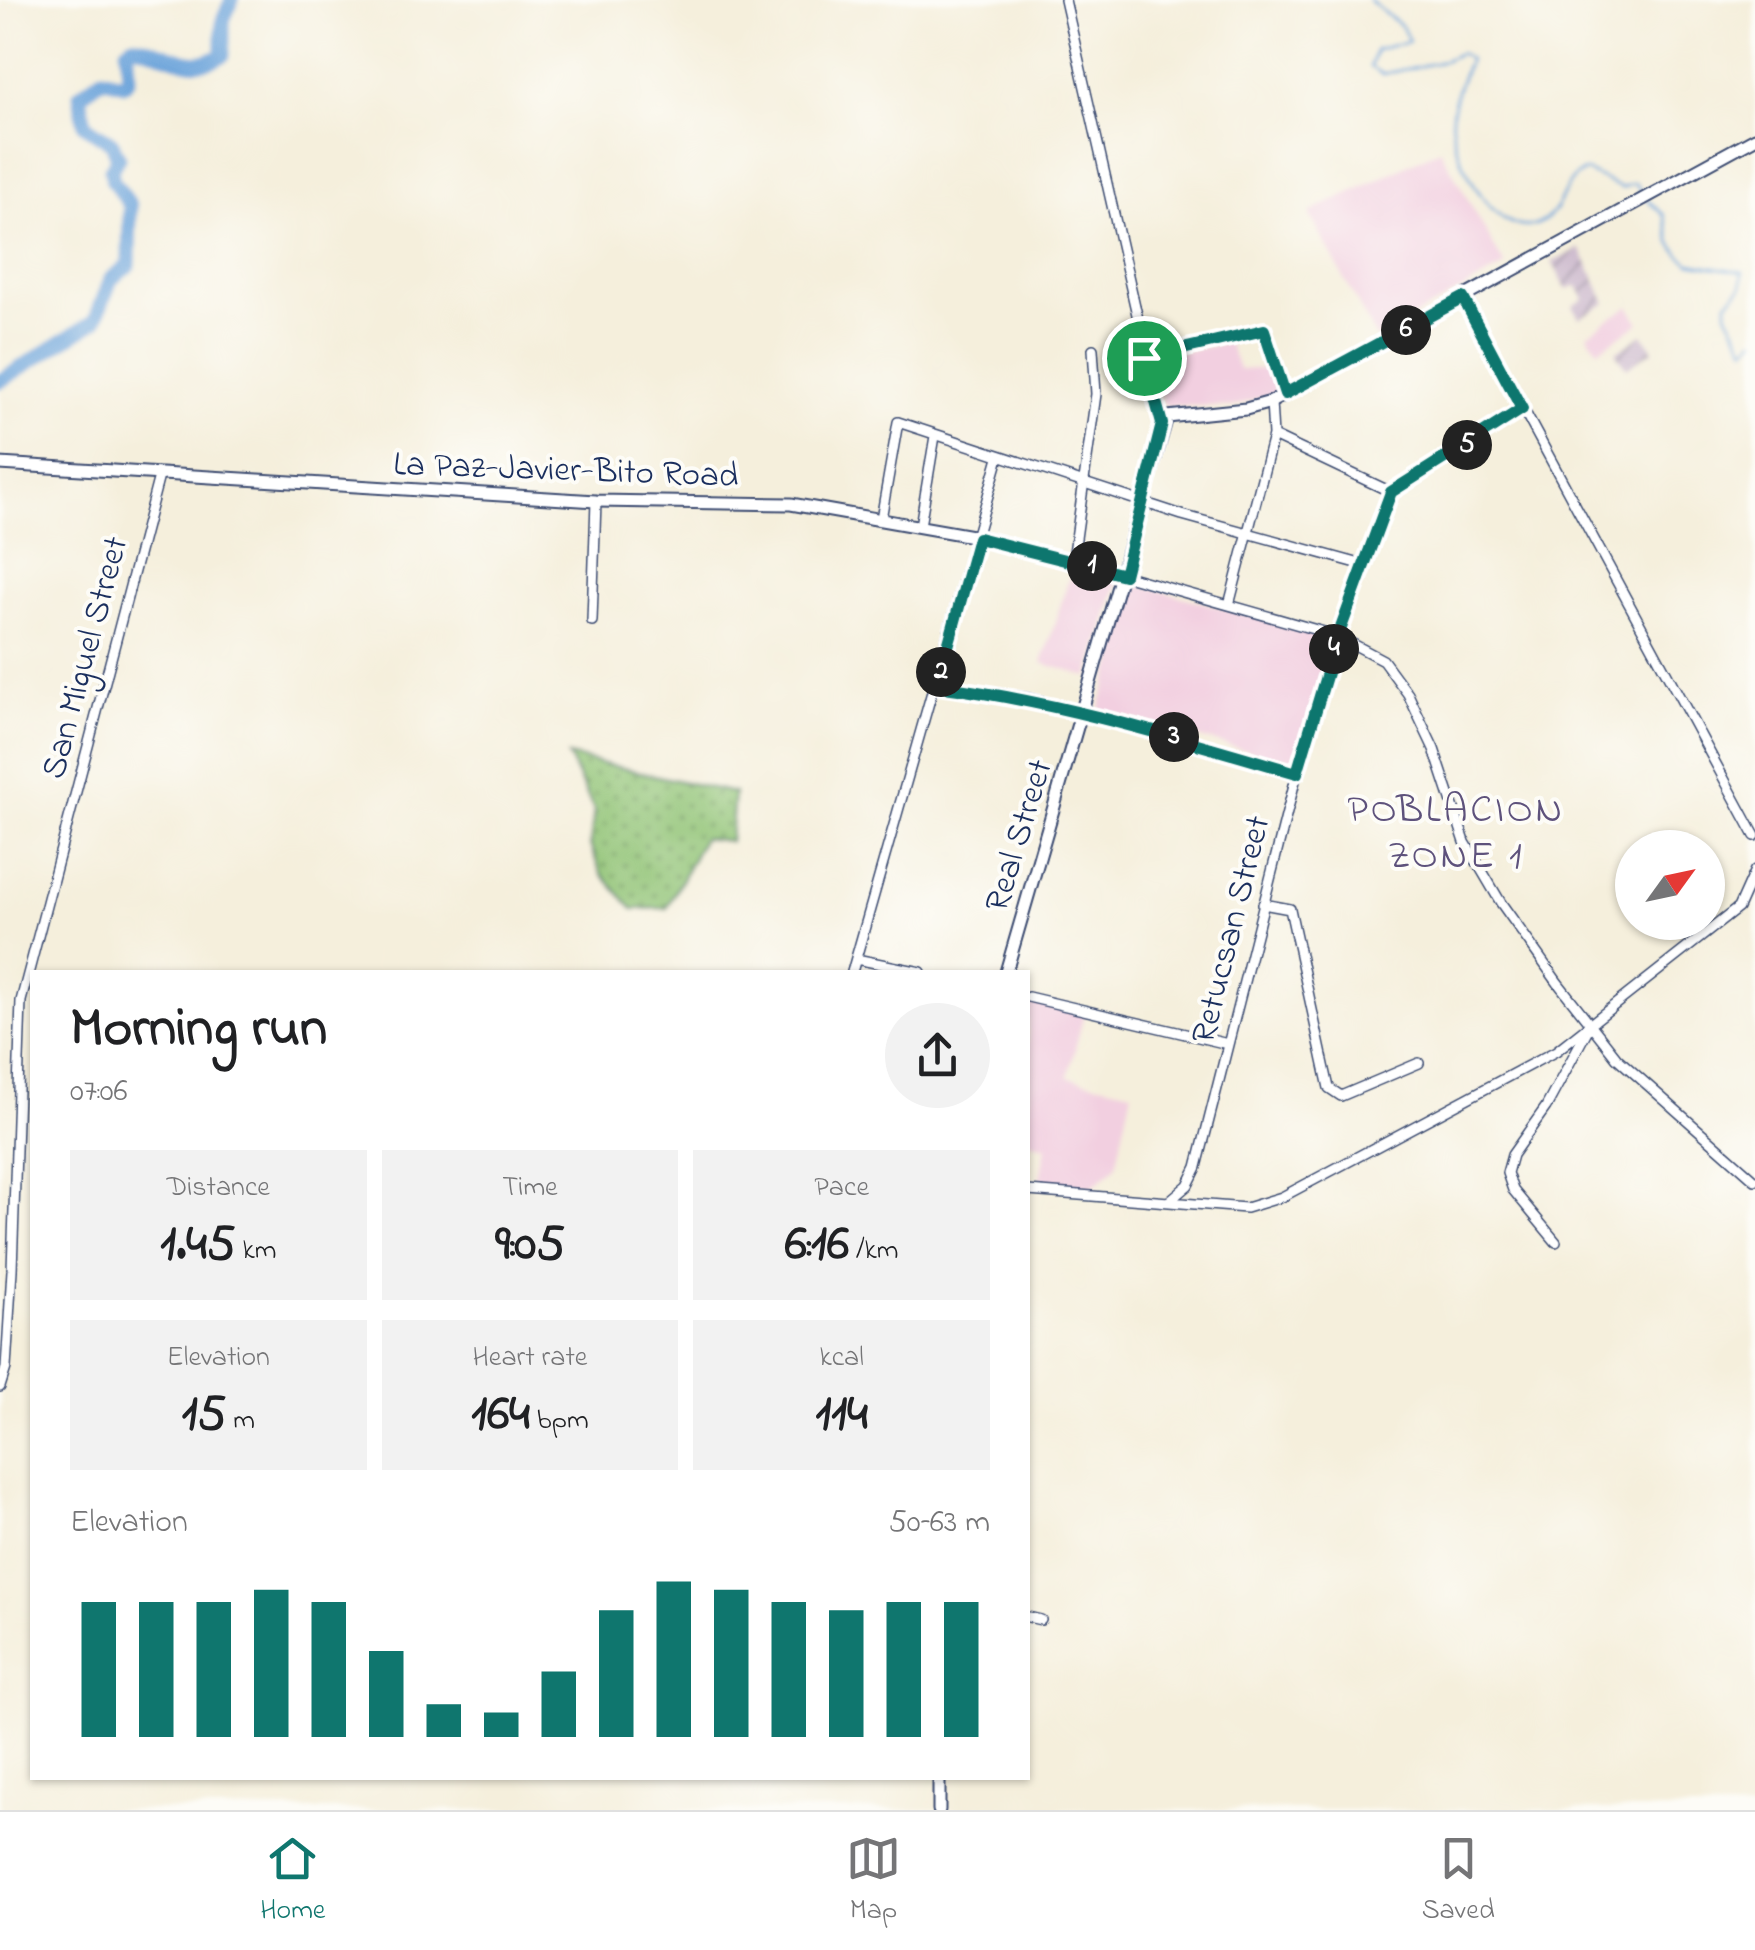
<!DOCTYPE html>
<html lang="en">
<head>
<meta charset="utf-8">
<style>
  :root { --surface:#fff; --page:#f2f2f2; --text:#202124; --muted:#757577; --line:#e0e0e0; --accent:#0f766e }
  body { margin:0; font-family:"Indie Flower",sans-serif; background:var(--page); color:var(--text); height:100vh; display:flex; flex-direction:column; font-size:38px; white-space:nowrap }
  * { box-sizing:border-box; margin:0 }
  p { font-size:32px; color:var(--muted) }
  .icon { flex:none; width:55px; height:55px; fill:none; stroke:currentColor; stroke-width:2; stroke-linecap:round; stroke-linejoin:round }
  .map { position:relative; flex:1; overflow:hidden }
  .side { position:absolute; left:30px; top:970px; width:1000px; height:810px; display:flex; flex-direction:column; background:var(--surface); border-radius:0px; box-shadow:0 2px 8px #0004 }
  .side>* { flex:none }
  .needle { width:65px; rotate:57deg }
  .fabs { position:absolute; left:1615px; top:830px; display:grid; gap:20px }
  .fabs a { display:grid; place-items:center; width:110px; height:110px; border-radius:50%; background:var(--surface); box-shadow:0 2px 8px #0004; font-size:50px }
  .pin { position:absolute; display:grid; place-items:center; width:85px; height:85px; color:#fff; margin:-42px; border:5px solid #fff; border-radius:50%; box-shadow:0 2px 10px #0007 }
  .km { position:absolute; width:50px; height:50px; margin:-25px; border-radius:50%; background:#222; color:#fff; font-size:28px; line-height:50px; text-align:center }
  .round { display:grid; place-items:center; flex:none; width:105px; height:105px; border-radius:52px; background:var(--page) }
  .head { display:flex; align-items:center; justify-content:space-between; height:170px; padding:0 40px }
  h1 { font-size:55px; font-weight:700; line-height:75px }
  .figures { display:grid; grid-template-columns:repeat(3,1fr); gap:15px; height:170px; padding:10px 40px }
  .figures div { display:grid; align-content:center; border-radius:0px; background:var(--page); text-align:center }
  .figures b { font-size:50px; font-weight:700 }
  .figures small { font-size:28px; font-weight:400 }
  .figures p { font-size:28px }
  .chart { height:280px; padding:20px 40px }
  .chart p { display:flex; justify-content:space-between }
  .chart svg { width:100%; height:180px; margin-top:10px; stroke:var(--accent); stroke-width:6 }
  .tabs { display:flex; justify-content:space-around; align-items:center; height:140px; border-top:2px solid var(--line); background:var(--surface); font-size:28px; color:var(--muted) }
  .tabs a { display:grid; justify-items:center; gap:5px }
  .tabs .current { color:var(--accent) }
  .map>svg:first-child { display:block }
</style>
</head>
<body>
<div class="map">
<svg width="1755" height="1810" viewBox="0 0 1755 1810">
  <defs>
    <pattern id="industrial-furrows" width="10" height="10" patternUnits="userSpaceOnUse" patternTransform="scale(2.5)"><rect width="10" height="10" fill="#cfbdcf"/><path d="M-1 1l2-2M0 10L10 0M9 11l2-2" fill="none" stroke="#a79aab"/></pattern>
    <pattern id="grass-dots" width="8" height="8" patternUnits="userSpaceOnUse" patternTransform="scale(2.5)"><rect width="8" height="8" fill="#90c374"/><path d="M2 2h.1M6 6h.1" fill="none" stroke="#759f62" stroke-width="1.8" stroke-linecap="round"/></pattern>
  </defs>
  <rect width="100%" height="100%" fill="#fdfcf7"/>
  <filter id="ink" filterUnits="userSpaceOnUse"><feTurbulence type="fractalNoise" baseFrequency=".01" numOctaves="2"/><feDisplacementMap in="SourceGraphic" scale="20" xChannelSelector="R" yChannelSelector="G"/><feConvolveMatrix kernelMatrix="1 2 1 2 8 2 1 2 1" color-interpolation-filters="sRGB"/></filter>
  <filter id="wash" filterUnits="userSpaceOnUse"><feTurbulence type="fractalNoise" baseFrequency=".0048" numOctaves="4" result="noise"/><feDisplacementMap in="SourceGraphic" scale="40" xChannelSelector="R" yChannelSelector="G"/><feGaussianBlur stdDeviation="2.25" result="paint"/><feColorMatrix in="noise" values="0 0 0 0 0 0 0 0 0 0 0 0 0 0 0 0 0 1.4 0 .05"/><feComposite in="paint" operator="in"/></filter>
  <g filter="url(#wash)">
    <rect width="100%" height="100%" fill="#f5efdc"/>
    <path fill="#f2cfe0" d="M1440 149 1505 266 1376 338 1309 213Z
      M1629 306 1640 323 1598 350 1587 334Z
      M1228 343 1239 370 1269 368 1276 392 1233 407 1164 405 1148 358Z
      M1074 563 1119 577 1089 677 1042 663Z
      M1137 584 1332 639 1295 764 1099 710Z
      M1028 998 1084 1014 1068 1077 1132 1091 1116 1166 1092 1187 1039 1182 1046 1147 1028 1141Z"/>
    <path fill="url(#industrial-furrows)" d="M1580 248 1607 303 1579 318 1573 306 1585 299 1577 285 1567 290 1552 262Z
      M1643 334 1654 350 1626 368 1616 352Z"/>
    <path fill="url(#grass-dots)" stroke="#567969" stroke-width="2.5" d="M568 756 734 793 730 841 703 838 667 908 633 909 601 873 590 845 594 810Z"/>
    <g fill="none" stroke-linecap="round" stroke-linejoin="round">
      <path stroke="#6ba3da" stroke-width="2.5" d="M1369 0 1402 27 1409 41 1376 50 1370 67 1382 74 1440 62 1460 53 1469 59C1461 81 1450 103 1452 127 1455 160 1499 247 1542 222 1565 209 1561 179 1586 171L1621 188 1635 183 1643 194
        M1647 200 1664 215 1671 242 1680 255 1690 263 1743 272 1742 287 1727 302V312L1746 348 1755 339"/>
      <path stroke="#6ba3da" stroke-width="15" d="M0 381 95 321 111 279 129 265 130 205 113 181 111 170 118 157 112 143 85 125 80 95 102 78 124 84 129 78 127 50 133 45C166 49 188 75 223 55V20L232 0"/>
    </g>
  </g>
  <g filter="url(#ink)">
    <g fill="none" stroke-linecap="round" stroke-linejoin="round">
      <g stroke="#3c4c71" stroke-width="12">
        <path id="minor" d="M1065 0 1162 424
          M1463 298 1755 836
          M1144 358 1264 330 1285 394
          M1273 436 1391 492
          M1391 492 1522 409
          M881 519 898 422 1182 515 1364 565
          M920 526 935 436
          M1073 560 1096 394 1093 349
          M1123 575 1338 636 1383 660 1408 694 1434 749 1465 842 1501 903 1558 983 1617 1058 1755 1180
          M1229 605 1273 436 1271 402
          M592 621 596 501
          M937 686 1028 698 1297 773
          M1263 904 1290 909 1329 1088 1341 1096 1419 1063
          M856 959 921 972
          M852 972 999 457
          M1028 997 1228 1044
          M1028 1191 1246 1208 1282 1197 1556 1051 1738 908 1755 870
          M1168 1202 1188 1185 1197 1167 1297 773 1336 644 1391 492
          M1556 1242 1513 1190 1507 1173 1512 1155 1546 1107 1588 1029
          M0 1387 6 1368 12 1270 21 1001 159 476
          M1028 1617 1041 1620"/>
      </g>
      <g stroke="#3c4c71" stroke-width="15">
        <path id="major" d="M0 464 596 501 791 504 978 537 1123 575
          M1006 972 1167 417 1246 409 1271 402 1755 138
          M939 1810V1778"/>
      </g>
      <use href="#minor" stroke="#fff" stroke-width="9"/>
      <use href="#major" stroke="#fff" stroke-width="11"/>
    </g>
  </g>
  <g fill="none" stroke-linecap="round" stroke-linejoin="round" filter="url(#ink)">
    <g stroke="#fff" stroke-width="20">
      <path id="route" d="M1463 298 1522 409 1391 492 1338 636 1297 773C1177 738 1061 702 937 686L978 538 1124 575 1162 424 1144 358 1264 330 1285 394Z"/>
    </g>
    <use href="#route" stroke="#0f766e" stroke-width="12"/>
  </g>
  <g text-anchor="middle" stroke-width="8" stroke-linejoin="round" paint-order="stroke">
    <g font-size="35" fill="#1b2f5e" stroke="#fdfcf7">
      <text transform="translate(566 468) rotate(2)" y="12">La Paz-Javier-Bito Road</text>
      <text transform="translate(83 657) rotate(-75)" y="12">San Miguel Street</text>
      <text transform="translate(1017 835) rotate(-73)" y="12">Real Street</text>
      <text transform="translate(1229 929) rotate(-76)" y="12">Retucsan Street</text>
    </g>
    <g font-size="40" letter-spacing="2.5" fill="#5e527c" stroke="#fdfcf7">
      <text x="1456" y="821">POBLACION<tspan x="1456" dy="46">ZONE 1</tspan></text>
    </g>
  </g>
</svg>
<div class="fabs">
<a><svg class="needle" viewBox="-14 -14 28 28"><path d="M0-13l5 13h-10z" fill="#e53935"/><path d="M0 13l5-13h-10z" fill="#757577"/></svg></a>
</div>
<div class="pin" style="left:1144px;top:358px;background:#1e9e55"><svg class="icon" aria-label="arrive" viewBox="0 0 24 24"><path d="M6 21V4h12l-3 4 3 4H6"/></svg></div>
<b class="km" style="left:1092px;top:566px">1</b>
<b class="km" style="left:941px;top:672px">2</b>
<b class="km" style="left:1174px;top:737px">3</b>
<b class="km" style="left:1334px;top:649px">4</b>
<b class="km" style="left:1467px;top:445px">5</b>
<b class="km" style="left:1406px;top:330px">6</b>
<section class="side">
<div class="head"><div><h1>Morning run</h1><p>07:06</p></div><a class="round"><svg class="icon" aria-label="share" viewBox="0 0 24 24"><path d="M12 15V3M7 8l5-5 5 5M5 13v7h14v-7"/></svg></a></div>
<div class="figures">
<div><p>Distance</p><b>1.45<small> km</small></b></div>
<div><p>Time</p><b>9:05</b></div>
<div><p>Pace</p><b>6:16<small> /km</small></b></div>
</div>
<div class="figures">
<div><p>Elevation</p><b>15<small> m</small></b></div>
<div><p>Heart rate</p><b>164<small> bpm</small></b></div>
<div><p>kcal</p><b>114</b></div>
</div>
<div class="chart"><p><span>Elevation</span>50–63 m</p>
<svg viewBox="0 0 160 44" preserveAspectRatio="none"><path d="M5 44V11M15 44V11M25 44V11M35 44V8M45 44V11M55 44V23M65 44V36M75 44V38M85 44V28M95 44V13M105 44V6M115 44V8M125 44V11M135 44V13M145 44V11M155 44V11"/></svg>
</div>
</section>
</div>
<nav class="tabs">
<a class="current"><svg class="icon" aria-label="home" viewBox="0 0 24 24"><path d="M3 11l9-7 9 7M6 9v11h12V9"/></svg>Home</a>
<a><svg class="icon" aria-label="map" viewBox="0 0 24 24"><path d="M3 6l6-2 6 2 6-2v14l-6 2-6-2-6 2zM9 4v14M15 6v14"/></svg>Map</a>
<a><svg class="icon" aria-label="saved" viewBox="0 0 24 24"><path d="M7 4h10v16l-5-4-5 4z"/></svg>Saved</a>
</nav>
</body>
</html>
